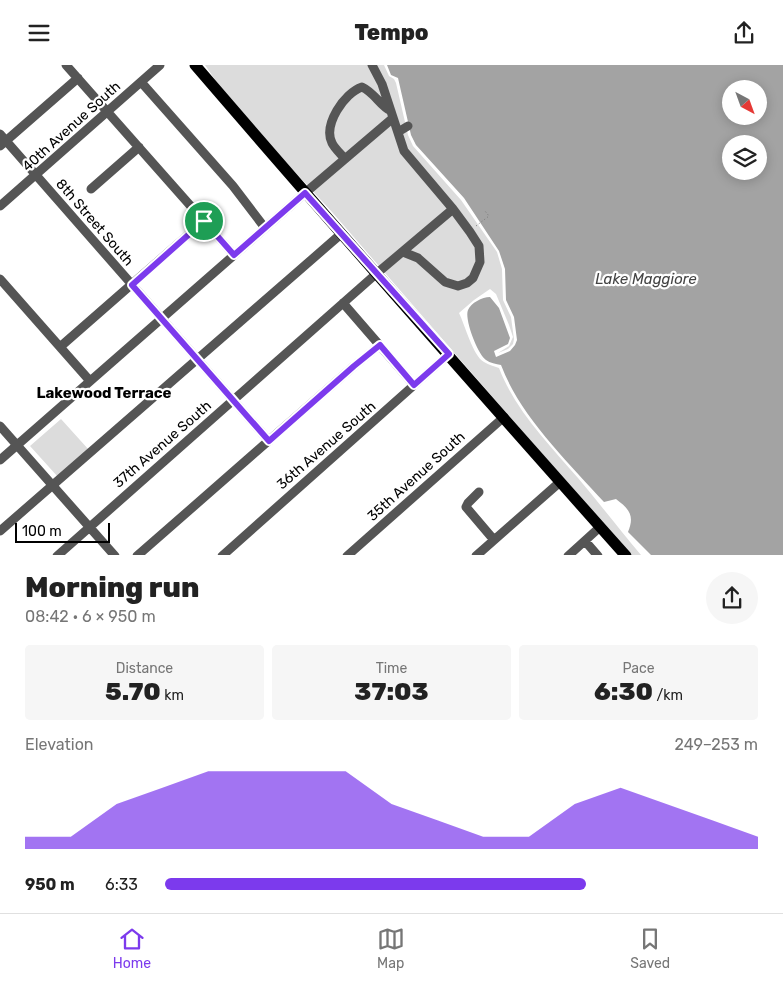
<!DOCTYPE html>
<html lang="en">
<head>
<meta charset="utf-8">
<style>
  :root { --surface:#fff; --page:#f6f6f6; --text:#222; --muted:#767676; --line:#e0e0e0; --accent:#7c3aed }
  body { margin:0; font-family:Rubik,sans-serif; background:var(--page); color:var(--text); height:100vh; display:flex; flex-direction:column; font-size:19px; white-space:nowrap }
  * { box-sizing:border-box; margin:0 }
  p { font-size:16px; color:var(--muted) }
  .icon { flex:none; width:28px; height:28px; fill:none; stroke:currentColor; stroke-width:2; stroke-linecap:round; stroke-linejoin:round }
  .map { position:relative; height:490px; overflow:hidden }
  .side { display:flex; flex-direction:column; background:var(--surface); flex:1 }
  .side>* { flex:none }
  .needle { width:32px; rotate:139deg }
  .buttons { position:absolute; left:722px; top:15px; display:grid; gap:10px }
  .buttons a { display:grid; place-items:center; width:45px; height:45px; border-radius:50%; background:var(--surface); box-shadow:0 2px 12px #0003; font-size:25px }
  .scale { position:absolute; left:15px; bottom:12px; width:95px; box-sizing:border-box; padding-left:5px; border:2px solid #000; border-top:0; font-size:14px; line-height:18px; white-space:nowrap; color:#000; -webkit-text-stroke:4px #fff; paint-order:stroke }
  .pin { position:absolute; display:grid; place-items:center; width:42px; height:42px; color:#fff; margin:-21px; border:2px solid #fff; border-radius:50%; box-shadow:0 1px 5px #0007 }
  .round { display:grid; place-items:center; flex:none; width:52px; height:52px; border-radius:26px; background:var(--page) }
  .head { display:flex; align-items:center; justify-content:space-between; height:85px; padding:0 25px }
  h1 { font-size:28px; font-weight:800; line-height:38px }
  .metrics { display:grid; grid-template-columns:repeat(3,1fr); gap:8px; height:85px; padding:5px 25px }
  .metrics div { display:grid; align-content:center; border-radius:5px; background:var(--page); text-align:center }
  .metrics b { font-size:25px; font-weight:800 }
  .metrics small { font-size:14px; font-weight:400 }
  .metrics p { font-size:14px }
  .chart { height:140px; padding:10px 25px }
  .chart p { display:flex; justify-content:space-between }
  .chart svg { width:100%; height:90px; margin-top:5px; fill:var(--accent); opacity:.7 }
  ul { padding:0 25px; list-style:none; font-size:16px }
  li { display:grid; grid-template-columns:80px 60px 1fr; align-items:center; height:38px }
  li i { height:12px; border-radius:6px; background:var(--accent) }
  header { display:flex; justify-content:space-between; align-items:center; height:65px; padding:0 25px; background:var(--surface); font-size:22px; font-weight:800 }
  .tab-bar { display:flex; justify-content:space-around; align-items:center; height:70px; border-top:1px solid var(--line); background:var(--surface); font-size:14px; color:var(--muted) }
  .tab-bar a { display:grid; justify-items:center; gap:2px }
  .tab-bar .selected { color:var(--accent) }
  .map>svg:first-child { display:block }
</style>
</head>
<body>
<header><svg class="icon" aria-label="menu" viewBox="0 0 24 24"><path d="M4 6h16M4 12h16M4 18h16"/></svg>Tempo<svg class="icon" aria-label="share" viewBox="0 0 24 24"><path d="M12 15V3M7 8l5-5 5 5M5 13v7h14v-7"/></svg></header>
<div class="map">
<svg width="783" height="491" viewBox="0 0 783 491">
  <rect width="100%" height="100%" fill="#fff"/>
  <path fill="#dcdcdc" d="M205 0H384L389 11 394 14 396 18 408 70 413 81 461 135 497 187 502 204 503 235 511 252 514 274 513 279 508 284 498 288 509 281 513 272 509 260 496 229 490 224 474 235 459 248C465 260 473 291 484 297 489 300 494 301 499 303 515 345 549 379 578 413 599 438 620 465 641 490H630L332 147 231 38Z
    M61 354 89 385 58 412 30 381Z"/>
  <path fill="#a3a3a3" fill-rule="evenodd" d="M387 0H783V490H651L628 467C635 450 629 444 616 434L604 437C567 396 520 351 501 300 496 299 490 298 486 295 478 290 464 254 468 245 471 238 482 232 490 232L499 243 510 273 508 279 494 286 496 292 510 286 515 280 517 275 514 252 506 235 505 204 499 186 464 133 416 80 411 70 398 13 391 10ZM731 24H759V51H731ZM731 79H759V106H731Z"/>
  <g fill="none" stroke-linecap="round" stroke-linejoin="round">
    <path stroke="#777" stroke-width="1" stroke-dasharray="1 2.5" stroke-linecap="butt" d="M476 161 489 151 485 146"/>
    <path stroke="#555" stroke-width="9" d="M66 0 234 190
      M372 0 382 19 404 86 453 144 470 167 479 181 480 197 473 213 467 218 458 221 445 217 418 193 403 187
      M141 17 233 121 265 163
      M398 67 408 61
      M0 69 269 376
      M0 81 78 13
      M345 94C341 89 335 84 332 78 323 60 344 28 362 22 375 28 380 41 391 46
      M91 124 139 82
      M0 141 160 0
      M0 214 90 316
      M343 238 414 320
      M60 282 204 156
      M0 361 115 491
      M0 395 305 128 393 53
      M479 427 468 438 466 442 494 475
      M0 466 341 169
      M585 476 598 491
      M57 491 376 209 453 144
      M137 491 354 301 380 280
      M222 491 449 289
      M347 491 504 352
      M476 491 560 417
      M568 491 600 462"/>
    <path stroke="#000" stroke-width="11" d="M195 0C337 165 481 328 626 491"/>
  </g>
  <g fill="none" stroke-linecap="round" stroke-linejoin="round">
    <g stroke="#fff" stroke-width="10">
      <path id="route" d="M305 128 449 289 414 320 380 280 354 301 269 376 132 220 204 156 234 190Z"/>
    </g>
    <use href="#route" stroke="#7c3aed" stroke-width="6"/>
  </g>
  <g text-anchor="middle" stroke-width="4.5" stroke-linejoin="round" paint-order="stroke">
    <g font-size="14" fill="#000" stroke="#fff">
      <text transform="translate(71 61) rotate(-42)" y="5">40th Avenue South</text>
      <text transform="translate(95 157) rotate(49)" y="5">8th Street South</text>
      <text transform="translate(162 379) rotate(-41)" y="5">37th Avenue South</text>
      <text transform="translate(326 380) rotate(-41)" y="5">36th Avenue South</text>
      <text transform="translate(416 411) rotate(-42)" y="5">35th Avenue South</text>
    </g>
    <g font-size="15" font-style="italic" fill="#444" stroke="#fff">
      <text x="646" y="219">Lake Maggiore</text>
    </g>
    <g font-size="15" font-weight="bold" fill="#000" stroke="#fff">
      <text x="104" y="333">Lakewood Terrace</text>
    </g>
  </g>
</svg>
<div class="buttons">
<a><svg class="needle" viewBox="-14 -14 28 28"><path d="M0-13l5 13h-10z" fill="#e53935"/><path d="M0 13l5-13h-10z" fill="#767676"/></svg></a>
<a><svg class="icon" aria-label="layers" viewBox="0 0 24 24"><path d="M12 4l9 5-9 5-9-5zM3 14l9 5 9-5"/></svg></a>
</div>
<div class="scale">100 m</div>
<div class="pin" style="left:204px;top:156px;background:#1e9e55"><svg class="icon" aria-label="arrive" viewBox="0 0 24 24"><path d="M6 21V4h12l-3 4 3 4H6"/></svg></div>
</div>
<section class="side">
<div class="head"><div><h1>Morning run</h1><p>08:42 · 6 × 950 m</p></div><a class="round"><svg class="icon" aria-label="share" viewBox="0 0 24 24"><path d="M12 15V3M7 8l5-5 5 5M5 13v7h14v-7"/></svg></a></div>
<div class="metrics">
<div><p>Distance</p><b>5.70<small> km</small></b></div>
<div><p>Time</p><b>37:03</b></div>
<div><p>Pace</p><b>6:30<small> /km</small></b></div>
</div>
<div class="chart"><p><span>Elevation</span>249–253 m</p>
<svg viewBox="0 0 160 44" preserveAspectRatio="none"><path d="M0 44V38L10 38L20 22L30 14L40 6L50 6L60 6L70 6L80 22L90 30L100 38L110 38L120 22L130 14L140 22L150 30L160 38V44z"/></svg>
</div>
<ul>
<li><b>950 m</b>6:33<i style="width:71%"></i></li>
</ul>
</section>
<nav class="tab-bar">
<a class="selected"><svg class="icon" aria-label="home" viewBox="0 0 24 24"><path d="M3 11l9-7 9 7M6 9v11h12V9"/></svg>Home</a>
<a><svg class="icon" aria-label="map" viewBox="0 0 24 24"><path d="M3 6l6-2 6 2 6-2v14l-6 2-6-2-6 2zM9 4v14M15 6v14"/></svg>Map</a>
<a><svg class="icon" aria-label="saved" viewBox="0 0 24 24"><path d="M7 4h10v16l-5-4-5 4z"/></svg>Saved</a>
</nav>
</body>
</html>
